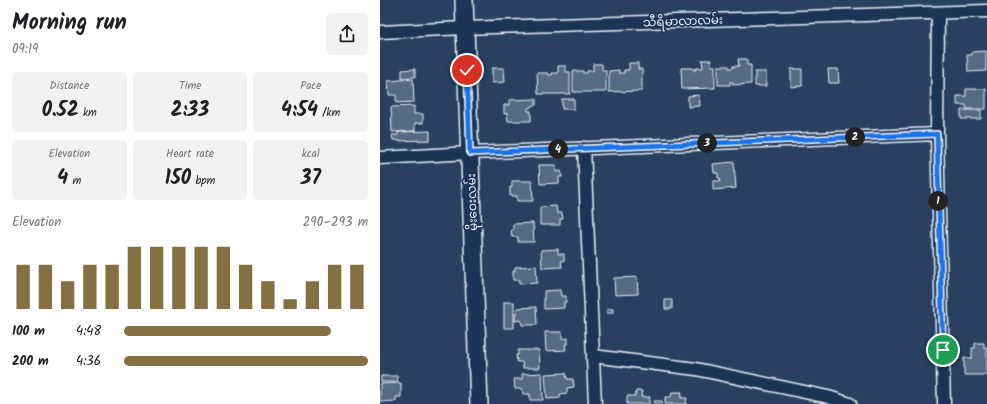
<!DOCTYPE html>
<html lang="en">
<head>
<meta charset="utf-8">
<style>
  :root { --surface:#fff; --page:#f2f2f2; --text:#202124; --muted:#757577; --accent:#847042 }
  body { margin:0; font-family:Kalam,"Noto Sans Myanmar",sans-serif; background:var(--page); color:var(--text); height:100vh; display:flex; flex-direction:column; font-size:15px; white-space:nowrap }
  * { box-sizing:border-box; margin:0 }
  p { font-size:13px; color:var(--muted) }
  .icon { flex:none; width:22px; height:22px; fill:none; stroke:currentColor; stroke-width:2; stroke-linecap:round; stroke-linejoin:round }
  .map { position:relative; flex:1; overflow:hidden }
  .drawer { display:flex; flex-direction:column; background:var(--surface); width:380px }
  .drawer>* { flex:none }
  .pin { position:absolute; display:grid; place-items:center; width:34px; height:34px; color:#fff; margin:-17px; border:2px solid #fff; border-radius:50%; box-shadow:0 1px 4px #0007 }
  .km { position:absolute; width:20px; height:20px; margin:-10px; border-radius:50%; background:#222; color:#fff; font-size:11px; line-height:20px; text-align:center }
  .round { display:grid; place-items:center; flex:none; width:42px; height:42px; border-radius:6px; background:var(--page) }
  .head { display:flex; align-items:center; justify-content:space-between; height:68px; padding:0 12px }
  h1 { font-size:22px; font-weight:700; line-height:30px }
  .figures { display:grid; grid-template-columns:repeat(3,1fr); gap:6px; height:68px; padding:4px 12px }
  .figures div { display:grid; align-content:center; border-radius:6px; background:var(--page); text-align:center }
  .figures b { font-size:20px; font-weight:700 }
  .figures small { font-size:11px; font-weight:400 }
  .figures p { font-size:11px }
  .chart { height:112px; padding:8px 12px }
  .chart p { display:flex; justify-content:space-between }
  .chart svg { width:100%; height:72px; margin-top:4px; stroke:var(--accent); stroke-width:6 }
  ul { padding:0 12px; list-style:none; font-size:13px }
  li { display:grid; grid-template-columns:64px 48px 1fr; align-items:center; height:30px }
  li i { height:10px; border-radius:5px; background:var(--accent) }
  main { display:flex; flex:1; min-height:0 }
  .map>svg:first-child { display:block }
</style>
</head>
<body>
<main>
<section class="drawer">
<div class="head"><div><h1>Morning run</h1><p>09:19</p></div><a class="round"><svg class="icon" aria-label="share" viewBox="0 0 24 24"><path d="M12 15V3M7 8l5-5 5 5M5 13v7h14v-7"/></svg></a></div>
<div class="figures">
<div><p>Distance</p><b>0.52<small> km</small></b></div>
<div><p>Time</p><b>2:33</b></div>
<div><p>Pace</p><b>4:54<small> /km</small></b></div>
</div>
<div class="figures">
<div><p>Elevation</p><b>4<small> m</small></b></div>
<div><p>Heart rate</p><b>150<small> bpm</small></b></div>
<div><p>kcal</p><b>37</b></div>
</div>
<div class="chart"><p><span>Elevation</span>290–293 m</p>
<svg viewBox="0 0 160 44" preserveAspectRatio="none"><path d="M5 44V17M15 44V17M25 44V27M35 44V17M45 44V17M55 44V6M65 44V6M75 44V6M85 44V6M95 44V6M105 44V17M115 44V27M125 44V38M135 44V27M145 44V17M155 44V17"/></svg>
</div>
<ul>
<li><b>100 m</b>4:48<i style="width:85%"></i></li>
<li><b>200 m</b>4:36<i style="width:100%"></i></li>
</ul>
</section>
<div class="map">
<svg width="607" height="404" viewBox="0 0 607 404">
  <rect width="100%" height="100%" fill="#294061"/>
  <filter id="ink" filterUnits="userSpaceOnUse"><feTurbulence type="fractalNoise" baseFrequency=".025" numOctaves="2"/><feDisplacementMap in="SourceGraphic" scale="8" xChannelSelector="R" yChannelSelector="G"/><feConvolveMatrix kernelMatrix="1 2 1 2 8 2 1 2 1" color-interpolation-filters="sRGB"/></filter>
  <g filter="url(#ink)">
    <path fill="#556a83" stroke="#e8f1f8" d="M606 51V71L588 72 587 55H592V52Z
      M358 59H367V65H371V84L353 85V82H350V85H338V66H349V68H353V66H359Z
      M322 60H331V66H335V88L302 89 301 68H313V70H316V68H323Z
      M249 63H258V69H262V91L229 92V71L239 70V73H244V70H249Z
      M213 64H222V70H226V92H193V71H203V73H207V71H213Z
      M178 66H186V72H190V94H158L157 73H168V75H172V73H178Z
      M112 68H124L125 82 112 83Z
      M35 69V77L22 78V70Z
      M411 69H422V86L411 87Z
      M448 69H458L459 83H449Z
      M375 72H386V86H375Z
      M33 79 34 102 16 103V95H9L8 81Z
      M586 89H606V109H586V105H577V96H586Z
      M319 95 320 106 308 107V96Z
      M156 99V105L151 106V107L148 108V111H151V121H128L127 113 124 114V105H129V100Z
      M182 99H194V109H182Z
      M34 106V114H43V123H35V131L12 132 11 107Z
      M581 110H601V119H581Z
      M50 131V140L18 141V140H13L12 135H18V132Z
      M354 162 356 188 333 190V181H341L340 178H338V173H334L333 164Z
      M159 165H176V172L181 171 182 177H179V183L160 184Z
      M132 181H152L153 201H137V196H130V187H132Z
      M176 206 177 213H182L183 219H180V225H160V207Z
      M153 223 154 242H138V237H132L131 230H133V224Z
      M178 249V254H184V261H181L182 267 162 268 161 250Z
      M156 266 157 283 139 284V280H133V271H135V267Z
      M257 277 258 294 235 295 234 278Z
      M180 290 181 296H186V302H184V308L164 309V291Z
      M285 300H292V309H285Z
      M124 302H134V328H124Z
      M156 307 157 325H142L141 320 135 321V313H137V308Z
      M227 309H233V313H227Z
      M165 332H182V339L188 338V344H185L186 350 166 351Z
      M595 343H604V348L607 347V375H584V358H592V348H595Z
      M138 350H159L160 368H143L142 362H137L136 355H138Z
      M162 373 163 400H150V394H143L142 389H135L134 379H142V374Z
      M186 373 187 379H193L194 387 187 388V393L180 394V398L167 399 165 374Z
      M1 376H17L18 382H1Z
      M21 383V397H16V401L0 402V384Z
      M256 391H262L261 397H270L269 404H247V396H255Z
      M292 392H302L301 398H307L306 404H285V397H291Z
      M274 401H282V404H274Z"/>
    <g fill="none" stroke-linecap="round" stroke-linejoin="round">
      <g stroke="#e8f1f8" stroke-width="15">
        <path id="street" d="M558 13 557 134 564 404
          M0 32 85 28 607 11
          M204 148 215 404
          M0 158 90 153 557 134
          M213 356 316 369 448 397 470 404"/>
      </g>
      <g stroke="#e8f1f8" stroke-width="20">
        <path id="secondary" d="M84 0 99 404"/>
      </g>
      <use href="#street" stroke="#1d3557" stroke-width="12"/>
      <use href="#secondary" stroke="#1d3557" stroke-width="17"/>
    </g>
  </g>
  <g fill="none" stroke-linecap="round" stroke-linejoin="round" filter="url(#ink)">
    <g stroke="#fff" stroke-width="8">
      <path id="route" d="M87 70 90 153 557 134 563 350"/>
    </g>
    <use href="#route" stroke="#1a73e8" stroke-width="5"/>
  </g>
  <g text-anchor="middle" stroke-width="3.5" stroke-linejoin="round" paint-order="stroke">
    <g font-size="12" fill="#e8f1f8" stroke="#1d3557">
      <text transform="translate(303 21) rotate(-2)" y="4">သီရိမာလာလမ်း</text>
      <text transform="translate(92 202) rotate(-92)" y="4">မိုးဝေးလမ်း</text>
    </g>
  </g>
</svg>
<div class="pin" style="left:563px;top:350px;background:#1e9e55"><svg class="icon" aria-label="arrive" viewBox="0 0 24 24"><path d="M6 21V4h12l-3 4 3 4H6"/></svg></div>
<div class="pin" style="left:87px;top:70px;background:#d93025"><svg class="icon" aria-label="check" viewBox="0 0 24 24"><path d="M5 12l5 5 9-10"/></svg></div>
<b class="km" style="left:558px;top:201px">1</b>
<b class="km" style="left:475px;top:137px">2</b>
<b class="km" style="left:327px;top:143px">3</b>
<b class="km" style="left:178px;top:149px">4</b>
</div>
</main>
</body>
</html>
